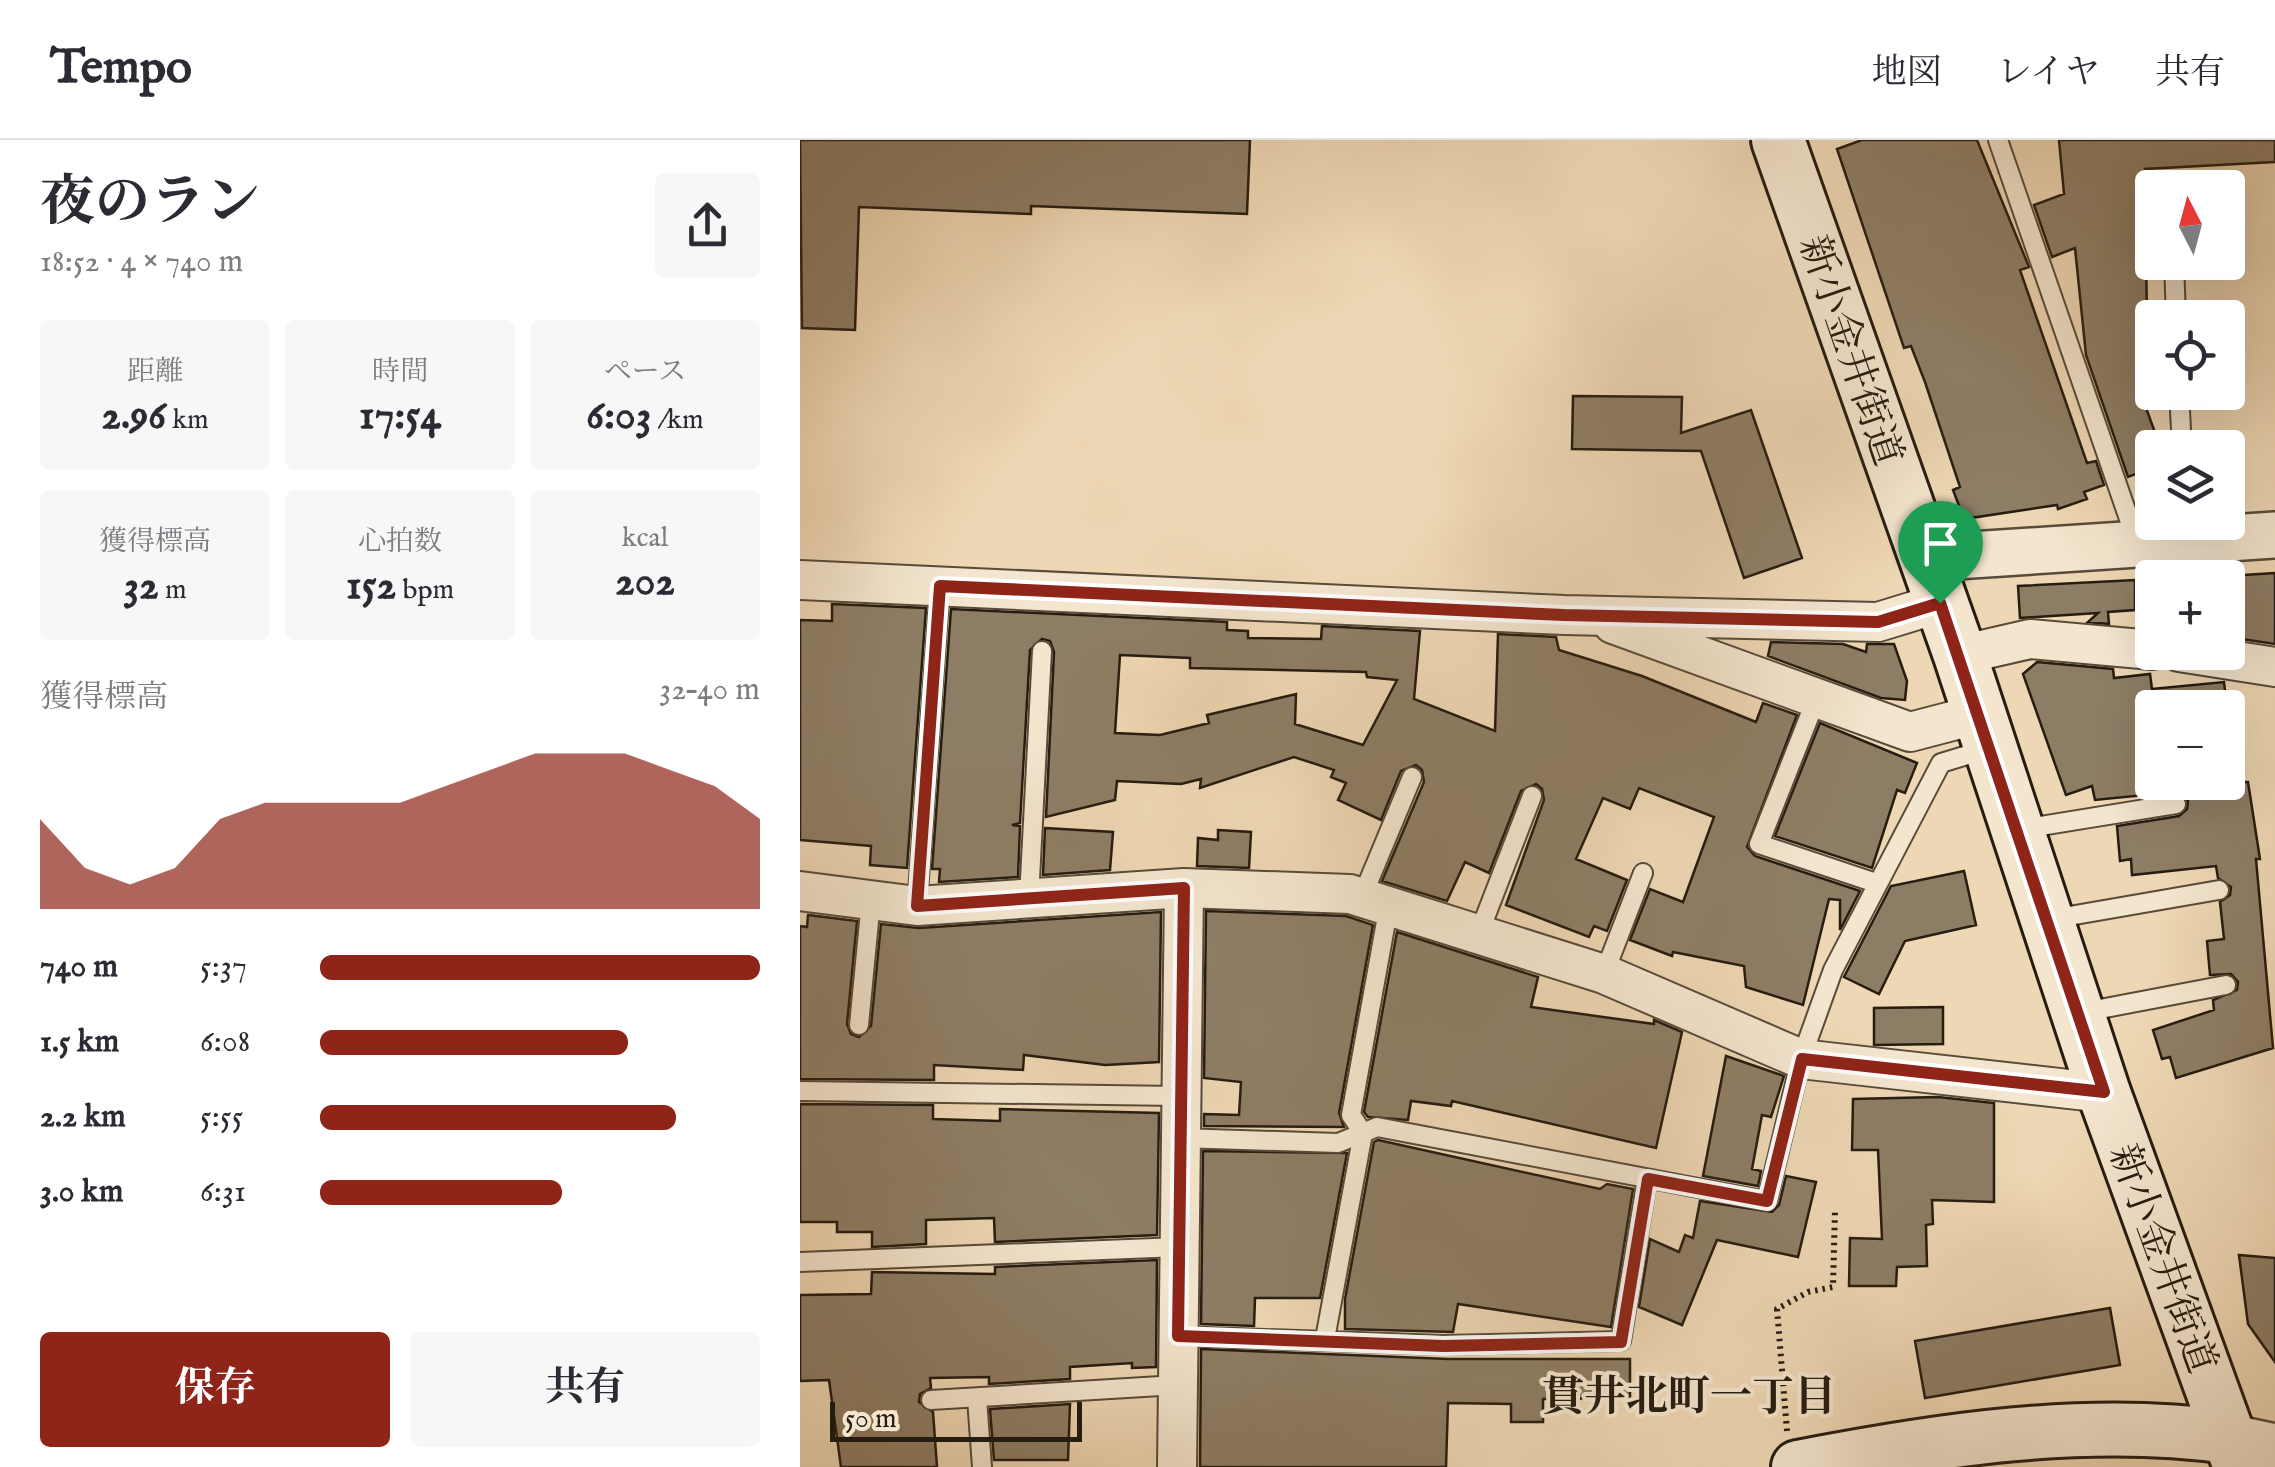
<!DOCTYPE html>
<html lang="ja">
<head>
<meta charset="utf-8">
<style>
  :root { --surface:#fff; --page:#f7f7f7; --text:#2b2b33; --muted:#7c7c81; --line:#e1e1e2; --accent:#8f2418 }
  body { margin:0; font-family:"IM FELL English","Noto Serif JP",serif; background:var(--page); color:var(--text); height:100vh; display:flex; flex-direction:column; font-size:38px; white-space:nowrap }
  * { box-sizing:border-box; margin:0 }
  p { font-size:32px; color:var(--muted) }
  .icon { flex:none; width:55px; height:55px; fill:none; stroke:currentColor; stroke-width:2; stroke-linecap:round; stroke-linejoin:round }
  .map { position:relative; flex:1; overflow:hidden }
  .drawer { display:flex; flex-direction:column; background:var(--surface); width:800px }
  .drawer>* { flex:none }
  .needle { width:65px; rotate:354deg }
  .buttons { position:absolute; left:1335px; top:30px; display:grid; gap:20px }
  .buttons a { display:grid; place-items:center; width:110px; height:110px; border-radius:10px; background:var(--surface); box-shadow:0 10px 40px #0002; font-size:50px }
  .scale { position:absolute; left:30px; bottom:25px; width:252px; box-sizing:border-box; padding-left:10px; border:5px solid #261c10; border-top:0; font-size:28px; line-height:35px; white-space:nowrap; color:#261c10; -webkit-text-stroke:8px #f4e5ce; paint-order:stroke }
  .pin { position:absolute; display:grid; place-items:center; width:85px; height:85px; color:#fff; margin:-102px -42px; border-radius:50% 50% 50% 0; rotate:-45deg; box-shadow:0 0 10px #0007 }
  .pin .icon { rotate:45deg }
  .round { display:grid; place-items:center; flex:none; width:105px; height:105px; border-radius:10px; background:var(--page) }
  .overview { display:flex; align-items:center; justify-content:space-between; height:170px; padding:0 40px }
  h1 { font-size:55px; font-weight:700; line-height:75px }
  .metrics { display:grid; grid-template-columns:repeat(3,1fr); gap:15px; height:170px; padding:10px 40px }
  .metrics div { display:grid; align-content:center; border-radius:10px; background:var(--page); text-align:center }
  .metrics b { font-size:42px; font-weight:700 }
  .metrics small { font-size:28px; font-weight:400 }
  .metrics p { font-size:28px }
  .chart { height:280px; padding:20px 40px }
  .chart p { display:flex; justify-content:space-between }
  .chart svg { width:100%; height:180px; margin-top:10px; fill:var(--accent); opacity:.7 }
  .button { display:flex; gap:20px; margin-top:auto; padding:20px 40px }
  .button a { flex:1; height:115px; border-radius:10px; background:var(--accent); color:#fff; font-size:40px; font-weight:700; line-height:115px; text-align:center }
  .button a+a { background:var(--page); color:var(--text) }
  ul { padding:0 40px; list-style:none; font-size:32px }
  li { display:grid; grid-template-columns:160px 120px 1fr; align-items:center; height:75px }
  li i { height:25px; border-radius:12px; background:var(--accent) }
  header { display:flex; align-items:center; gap:60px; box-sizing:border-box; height:140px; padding:0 50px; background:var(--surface); border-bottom:2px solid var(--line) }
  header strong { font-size:48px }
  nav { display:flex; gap:55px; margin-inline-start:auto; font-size:35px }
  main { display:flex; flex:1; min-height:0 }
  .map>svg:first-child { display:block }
</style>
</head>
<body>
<header>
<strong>Tempo</strong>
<nav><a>地図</a><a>レイヤ</a><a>共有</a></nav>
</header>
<main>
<section class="drawer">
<div class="overview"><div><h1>夜のラン</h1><p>18:52 · 4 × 740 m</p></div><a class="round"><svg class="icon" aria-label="share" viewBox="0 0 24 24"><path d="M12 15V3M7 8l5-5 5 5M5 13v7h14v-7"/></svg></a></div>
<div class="metrics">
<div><p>距離</p><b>2.96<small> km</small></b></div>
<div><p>時間</p><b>17:54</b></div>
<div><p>ペース</p><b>6:03<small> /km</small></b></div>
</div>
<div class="metrics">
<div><p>獲得標高</p><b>32<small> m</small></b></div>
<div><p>心拍数</p><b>152<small> bpm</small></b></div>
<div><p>kcal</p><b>202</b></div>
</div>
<div class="chart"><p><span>獲得標高</span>32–40 m</p>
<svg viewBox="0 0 160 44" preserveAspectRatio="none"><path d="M0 44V22L10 34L20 38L30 34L40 22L50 18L60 18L70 18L80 18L90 14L100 10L110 6L120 6L130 6L140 10L150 14L160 22V44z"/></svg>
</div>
<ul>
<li><b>740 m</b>5:37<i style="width:100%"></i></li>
<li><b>1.5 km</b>6:08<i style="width:70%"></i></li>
<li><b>2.2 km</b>5:55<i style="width:81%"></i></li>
<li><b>3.0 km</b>6:31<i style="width:55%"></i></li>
</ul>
<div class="button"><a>保存</a><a>共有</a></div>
</section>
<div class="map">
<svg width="1475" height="1327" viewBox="0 0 1475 1327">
  <rect width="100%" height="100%" fill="#eed7b4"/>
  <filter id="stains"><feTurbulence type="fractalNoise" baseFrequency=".002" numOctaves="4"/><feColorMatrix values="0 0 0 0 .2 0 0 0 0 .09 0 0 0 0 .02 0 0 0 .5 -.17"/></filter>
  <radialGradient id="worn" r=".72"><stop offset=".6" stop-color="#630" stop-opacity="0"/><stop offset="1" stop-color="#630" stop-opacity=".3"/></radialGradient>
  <path fill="#8e7d65" stroke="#261c10" stroke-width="2.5" fill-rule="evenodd" d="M0 0H450L447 74 231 66V74L59 67 55 190 2 188Z
    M1062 0H1177L1229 127 1220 130 1287 323 1296 321 1304 345 1284 352 1287 359 1258 369 1257 365 1164 379 1153 350 1160 347 1125 242 1111 206 1104 208 1037 9Z
    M1259 0H1475V22L1345 29 1352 122H1346L1347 173H1337L1352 218 1354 252 1342 257 1357 298 1352 300V328L1328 337 1286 215 1275 108 1252 117 1234 65 1264 54Z
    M773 256 882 257 881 293 951 270 1002 418 944 438 901 311 772 309Z
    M1475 433V504L1428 497V436Z
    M1335 440V470L1308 472 1309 484 1288 482 1298 473 1220 478 1218 446Z
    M32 464 126 468 107 728 70 725 71 706 0 700V480L32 481Z
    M151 469 427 482V490L448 491V498L521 499 522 486 620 491 614 559 695 591 698 494 756 497 759 510 842 536 956 582 963 563 997 575 947 707 955 716 1060 751 1040 790V760L1029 759 1003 865 946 847 944 826 873 812 872 816 830 800 850 749 883 762 914 677 839 648 830 669 803 658 776 719 827 740 807 791 794 786 789 797 706 765 744 660 742 649 736 644 721 651 689 733 665 722 647 761 582 741 624 642 622 630 616 625 601 631 581 680 538 660 546 643 531 637 534 630 494 617 400 648 401 639 381 644 317 641 315 660 246 677 254 512 250 501 242 499 230 510 220 683 212 685 220 686 218 737 139 742 140 729H132ZM320 515 390 518V528L566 532 567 537 597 540 563 605 495 584 496 554 407 575 409 583 360 595 315 593Z
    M971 502 1043 504 1066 512 1067 504H1094L1107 541 1105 560 1081 558 968 516Z
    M1237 522 1313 529 1314 538 1350 534 1352 549 1424 542 1427 568H1352V642H1448L1460 719H1456L1473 908 1376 938 1370 917 1362 919 1353 890 1414 870 1413 860 1437 850 1438 842 1431 834 1410 835 1407 801 1424 799 1420 762 1430 755 1431 747 1418 738 1416 726 1332 735 1331 719 1320 721 1317 686 1379 676 1387 669 1388 661 1375 652 1295 660 1292 646 1266 655 1223 534Z
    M1020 583 1117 623 1105 653 1097 650 1072 728 975 696Z
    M245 688 313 692 310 730 243 735Z
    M418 690 451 692 449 728 397 726 398 698 418 700Z
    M1164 731 1176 785 1105 801 1079 854 1044 837 1091 746Z
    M406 771 546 776 573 785 539 973 544 987 404 986V974L439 975 441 942 404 938Z
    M361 772 359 922 305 925 224 915 223 930 134 925V940L0 939V786L7 787 8 775 57 781 47 884 51 894 59 897 71 886 81 784 119 788Z
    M597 792 738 837 731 867 854 884V880L882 892 856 1008 652 961 651 966 611 961 608 980 568 977 564 972Z
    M1143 867V904L1074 905V868Z
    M926 916 984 936 971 977 962 975 952 1029 961 1031 958 1046 903 1036Z
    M1138 957 1194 963V1062L1132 1060 1133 1084 1126 1085 1127 1126 1097 1127 1096 1146H1049L1050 1098 1082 1099 1078 1010H1052L1053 959Z
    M0 964 133 965V979L200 981V969L359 973 357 1095 195 1102 194 1078 126 1080V1104L72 1107V1092H37V1082H0Z
    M578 1000 800 1049 807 1044 833 1049 811 1187 658 1164 653 1192 545 1189V1159L574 1002Z
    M403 1011 547 1013 520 1158H455L454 1186 401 1184Z
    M986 1036 1016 1042 998 1117 917 1100 882 1185 839 1167 850 1099 879 1112 885 1095 893 1098 900 1061 972 1072 979 1065Z
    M1439 1115 1475 1118V1222L1448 1184Z
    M357 1120 356 1227 332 1228V1223L270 1227V1239L189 1244V1237L130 1238 131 1248 120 1254 119 1262 133 1272 137 1327H41L29 1240 0 1241V1155L71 1154 72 1132 195 1134V1127Z
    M1310 1168 1320 1225 1125 1258 1115 1201Z
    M401 1209 648 1219H830V1258L743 1259V1282H711V1264L648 1263 646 1327H400Z
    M270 1264 268 1320H194L190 1269Z"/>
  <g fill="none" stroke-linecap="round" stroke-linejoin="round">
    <g stroke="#584b39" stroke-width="22">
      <path id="service" d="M1198 0 1337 402
        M1374 122 1376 178
        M1379 252 1382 308
        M1015 562 959 704 1076 743
        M1222 689 1376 664
        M562 757 612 637
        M229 758 242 511
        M117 766 140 446
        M1252 779 1419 750
        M679 793 732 656
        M804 834 843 733
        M1284 872 1426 845
        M59 885 71 761
        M0 951 379 956
        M379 998 538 1003 563 993 551 975 589 765
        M0 1122 379 1107
        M378 1196 643 1205 821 1201 847 1039
        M525 1199 563 993 577 987 967 1061 1001 919 1033 830 1141 623 1187 609
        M177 1258 182 1327
        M131 1260 377 1245"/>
    </g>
    <g stroke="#584b39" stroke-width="42">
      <path id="minor" d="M0 440 764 475 1078 482 1140 463
        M813 484 1110 592 1179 574
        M1379 512 1475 527
        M1160 515 1230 499 1352 510
        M0 751 117 766 384 748 550 754 804 834 1001 919 1304 953
        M377 1327 384 748"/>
    </g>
    <g stroke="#584b39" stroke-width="50">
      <path id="tertiary" d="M1125 418 1475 395
        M1428 1297 1475 1307"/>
    </g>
    <g stroke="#261c10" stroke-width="58">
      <path id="secondary" d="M978 0 1160 515 1304 953 1440 1327
        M998 1327C1137 1300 1287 1277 1428 1297"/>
    </g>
    <path stroke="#261c10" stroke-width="6" stroke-dasharray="2.5 5" stroke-linecap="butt" d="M987 1291 977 1169 1008 1152 1033 1147 1035 1070"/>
    <use href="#service" stroke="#f4e5ce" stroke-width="18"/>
    <use href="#minor" stroke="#f4e5ce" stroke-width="38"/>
    <use href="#tertiary" stroke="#f4e5ce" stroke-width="45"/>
    <use href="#secondary" stroke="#f4e5ce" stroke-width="52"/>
  </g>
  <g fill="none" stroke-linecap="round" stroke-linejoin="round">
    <g stroke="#fff" stroke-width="20">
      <path id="route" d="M140 446 764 475 1078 482 1140 463 1304 952 1002 919 967 1061 848 1039 821 1202 643 1206 378 1196 384 748 117 766Z"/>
    </g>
    <use href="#route" stroke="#8f2418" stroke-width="12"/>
  </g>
  <g text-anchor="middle" stroke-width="8" stroke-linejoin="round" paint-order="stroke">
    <g font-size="40" fill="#261c10" stroke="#f4e5ce">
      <text transform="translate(1052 210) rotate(71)" y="14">新小金井街道</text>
      <text transform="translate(1364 1118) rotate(70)" y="14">新小金井街道</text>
    </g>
    <g font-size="42" font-weight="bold" fill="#261c10" stroke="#f4e5ce">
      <text x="889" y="1270">貫井北町一丁目</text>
    </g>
  </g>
  <rect width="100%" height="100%" filter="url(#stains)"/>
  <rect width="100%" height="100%" fill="url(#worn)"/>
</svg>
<div class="buttons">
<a><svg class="needle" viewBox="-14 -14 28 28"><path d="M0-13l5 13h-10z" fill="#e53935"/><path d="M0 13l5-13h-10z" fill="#7c7c81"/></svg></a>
<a><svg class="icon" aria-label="locate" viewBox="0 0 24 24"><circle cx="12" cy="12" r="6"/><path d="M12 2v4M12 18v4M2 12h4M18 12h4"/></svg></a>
<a><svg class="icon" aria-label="layers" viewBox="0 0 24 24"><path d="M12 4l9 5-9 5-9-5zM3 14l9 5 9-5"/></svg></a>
<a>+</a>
<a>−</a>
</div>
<div class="scale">50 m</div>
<div class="pin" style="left:1140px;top:463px;background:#1e9e55"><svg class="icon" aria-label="arrive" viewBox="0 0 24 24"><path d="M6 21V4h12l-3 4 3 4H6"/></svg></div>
</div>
</main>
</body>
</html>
